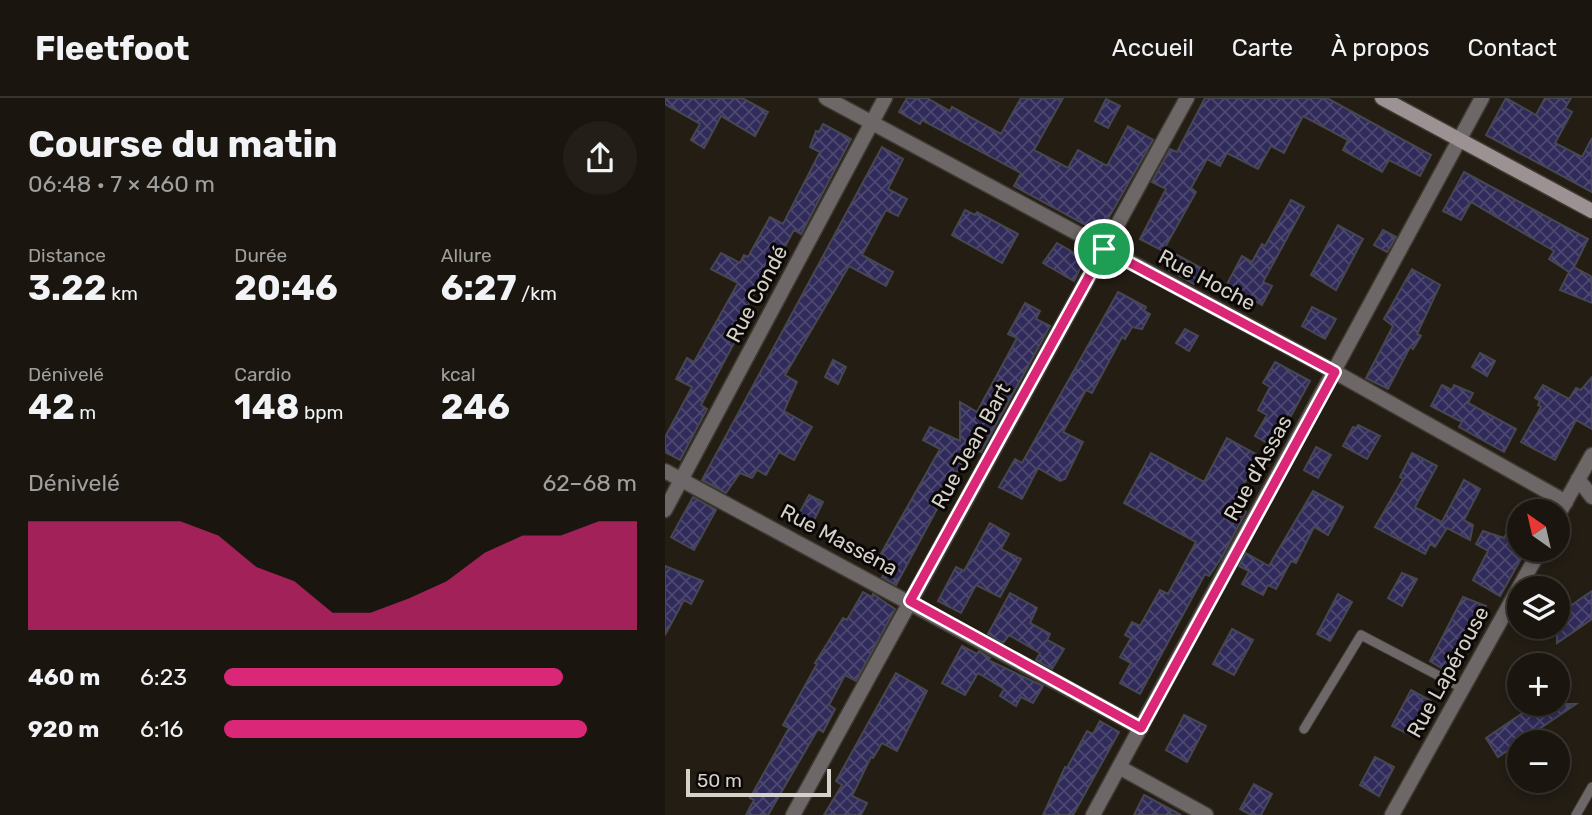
<!DOCTYPE html>
<html lang="fr">
<head>
<meta charset="utf-8">
<style>
  :root { --surface:#1a160f; --page:#231f18; --text:#f1f3f6; --muted:#9f9f9e; --line:#38352f; --accent:#db2777 }
  body { margin:0; font-family:Rubik,sans-serif; background:var(--page); color:var(--text); height:100vh; display:flex; flex-direction:column; font-size:26px; white-space:nowrap }
  * { box-sizing:border-box; margin:0 }
  p { font-size:23px; color:var(--muted) }
  .icon { flex:none; width:38px; height:38px; fill:none; stroke:currentColor; stroke-width:2; stroke-linecap:round; stroke-linejoin:round }
  .map { position:relative; flex:1; overflow:hidden }
  .panel { display:flex; flex-direction:column; background:var(--surface); width:665px }
  .panel>* { flex:none }
  .needle { width:46px; rotate:326deg }
  .controls { position:absolute; left:842px; top:401px; display:grid; gap:14px }
  .controls a { display:grid; place-items:center; width:63px; height:63px; border-radius:50%; background:var(--surface); box-shadow:0 4px 10px #0003,0 0 0 2px var(--line); font-size:35px }
  .scale { position:absolute; left:21px; bottom:18px; width:145px; box-sizing:border-box; padding-left:7px; border:4px solid #d5d1cb; border-top:0; font-size:19px; line-height:24px; white-space:nowrap; color:#d5d1cb; -webkit-text-stroke:5px #0a0705; paint-order:stroke }
  .pin { position:absolute; display:grid; place-items:center; width:60px; height:60px; color:#fff; margin:-30px; border:4px solid #fff; border-radius:50%; box-shadow:0 2px 7px #0007 }
  .round { display:grid; place-items:center; flex:none; width:74px; height:74px; border-radius:37px; background:var(--page) }
  .head { display:flex; align-items:center; justify-content:space-between; height:119px; padding:0 28px }
  h1 { font-size:38px; font-weight:700; line-height:52px }
  .stats { display:grid; grid-template-columns:repeat(3,1fr); gap:10px; height:119px; padding:7px 28px }
  .stats div { display:grid; align-content:center }
  .stats b { font-size:35px; font-weight:700 }
  .stats small { font-size:19px; font-weight:400 }
  .stats p { font-size:19px }
  .chart { height:196px; padding:14px 28px }
  .chart p { display:flex; justify-content:space-between }
  .chart svg { width:100%; height:126px; margin-top:7px; fill:var(--accent); opacity:.7 }
  ul { padding:0 28px; list-style:none; font-size:23px }
  li { display:grid; grid-template-columns:112px 84px 1fr; align-items:center; height:52px }
  li i { height:18px; border-radius:9px; background:var(--accent) }
  header { display:flex; align-items:center; gap:42px; box-sizing:border-box; height:98px; padding:0 35px; background:var(--surface); border-bottom:2px solid var(--line) }
  header strong { font-size:33px }
  nav { display:flex; gap:38px; margin-inline-start:auto; font-size:24px }
  main { display:flex; flex:1; min-height:0 }
  .map>svg:first-child { display:block }
</style>
</head>
<body>
<header>
<strong>Fleetfoot</strong>
<nav><a>Accueil</a><a>Carte</a><a>À propos</a><a>Contact</a></nav>
</header>
<main>
<section class="panel">
<div class="head"><div><h1>Course du matin</h1><p>06:48 · 7 × 460 m</p></div><a class="round"><svg class="icon" aria-label="share" viewBox="0 0 24 24"><path d="M12 15V3M7 8l5-5 5 5M5 13v7h14v-7"/></svg></a></div>
<div class="stats">
<div><p>Distance</p><b>3.22<small> km</small></b></div>
<div><p>Durée</p><b>20:46</b></div>
<div><p>Allure</p><b>6:27<small> /km</small></b></div>
</div>
<div class="stats">
<div><p>Dénivelé</p><b>42<small> m</small></b></div>
<div><p>Cardio</p><b>148<small> bpm</small></b></div>
<div><p>kcal</p><b>246</b></div>
</div>
<div class="chart"><p><span>Dénivelé</span>62–68 m</p>
<svg viewBox="0 0 160 44" preserveAspectRatio="none"><path d="M0 44V6L10 6L20 6L30 6L40 6L50 11L60 22L70 27L80 38L90 38L100 33L110 27L120 17L130 11L140 11L150 6L160 6V44z"/></svg>
</div>
<ul>
<li><b>460 m</b>6:23<i style="width:82%"></i></li>
<li><b>920 m</b>6:16<i style="width:88%"></i></li>
</ul>
</section>
<div class="map">
<svg width="927" height="717" viewBox="0 0 927 717">
  <defs>
    <pattern id="building-cross-hatch" width="8" height="8" patternUnits="userSpaceOnUse" patternTransform="scale(1.75)"><rect width="8" height="8" fill="#312b5b"/><path d="M0 0l8 8M0 8l8-8" fill="none" stroke="#4e4971"/></pattern>
  </defs>
  <rect width="100%" height="100%" fill="#231d14"/>
  <path fill="url(#building-cross-hatch)" stroke="#474752" stroke-width="2" d="M0 0H77L103 14 90 38 56 18 39 50 26 42 35 26 0 6Z
    M242 0H262L285 13 287 9 336 36 356 0H398L369 52 403 70 413 52 442 68 463 28 488 42 435 135 349 88 356 75 257 22 255 26 234 14Z
    M540 0H662L766 57 755 78 724 62 717 74 678 52 683 42 638 18 619 55 606 48 593 71 562 55 555 68 542 61 526 90 531 94 498 153 475 141 501 91 487 84 505 51 512 54Z
    M841 0 871 17 880 0H906L900 10 907 14 890 45 917 59 927 40V94L821 37Z
    M441 1 455 8 443 30 430 23Z
    M158 26 186 41 136 136 129 132 112 163 107 161 80 213 85 215 36 307 42 311 15 362 0 354V339L27 289 11 281 22 260 29 264 73 185 46 171 56 155 75 165 79 157 83 159 105 119 118 126 155 54 145 49 151 33 154 34Z
    M217 49 238 61 223 91 242 101 233 118 221 112 197 157 228 174 221 188 184 168 120 277 132 284 119 313 147 329 129 362 114 354 101 377 92 372 87 380 75 375 61 395 37 382Z
    M799 74 923 141 909 169 927 179V205L895 192 904 174 884 161 889 153 806 104 796 122 778 113Z
    M626 102 639 109 598 184 607 188 597 207 561 188 577 158 587 164 597 146 600 148Z
    M300 112 310 117 312 114 353 136 337 165 287 137Z
    M673 127 698 141 671 192 646 177Z
    M718 132 731 139 722 154 709 147Z
    M392 145 420 161 409 183 378 165Z
    M512 157 536 170 529 186 504 172Z
    M747 171 775 187 752 236 756 238 748 251 745 249 723 291 701 280 728 228 719 221Z
    M453 194 481 209 479 213 485 216 477 231 467 229 460 241 457 239 427 295 421 292 398 334 418 344 400 381 395 383 373 370 357 401 334 389 350 361 357 365Z
    M360 205 375 213 371 221 385 228 316 354 306 348 231 487 217 479 220 475 209 468 275 351 258 342 265 329 295 343V304L312 314 352 240 343 236Z
    M647 209 671 221 660 241 637 228Z
    M520 231 533 238 524 253 511 245Z
    M815 255 830 263 822 278 807 269Z
    M168 262 181 269 173 286 160 279Z
    M610 264 645 283 609 349 590 338 602 317 593 312 605 289 598 285Z
    M927 279V331L911 322 890 362 856 344 876 309 873 307 875 303 870 300 878 287 904 301 911 290 916 292Z
    M777 287 787 292 789 287 808 295 803 305 851 331 839 354 794 329 797 324 766 308Z
    M693 327 715 338 702 361 678 348 688 329 691 330Z
    M562 340 594 358 568 407 581 414 557 459 544 478 540 476 475 596 455 585 466 565 455 559 466 540 460 537 467 524 475 528 495 492 503 496 531 444 459 405 486 355 539 384Z
    M651 349 666 357 653 380 639 372Z
    M747 355 772 368 750 409 777 424 799 382 815 391 799 422 808 427 805 442 782 430 770 449 765 446 760 456 710 429 738 381 735 379Z
    M648 393 678 409 663 437 649 429 631 465 626 463 611 491 603 487 598 497 577 486 584 473 574 468 581 455 604 468Z
    M144 397 158 404 147 426 133 418Z
    M28 399 51 412 29 452 6 439Z
    M854 414V452H861L835 498 808 482 823 453 811 446 818 433 839 440Z
    M325 425 344 436 336 451 356 461 335 499 311 487 296 515 273 503 291 469 299 473Z
    M0 468 38 483 26 506 19 502 0 537Z
    M737 475 752 481 737 508 723 500Z
    M927 493V521L892 545V517Z
    M198 494 207 499 208 496 230 511 191 583 180 577 164 607 170 611 158 634 153 631 103 717H81L89 702 85 700 124 630 118 627 152 566 150 565 178 520 182 522Z
    M345 495 372 510 365 525 385 536 382 542 399 551 387 571 371 562 375 555 344 537 338 545 323 536Z
    M673 496 687 504 665 543 652 536Z
    M798 499 821 508 785 575 765 563Z
    M567 531 588 542 569 577 548 566Z
    M297 548 312 556 314 553 325 560 323 562 378 588 368 605 356 599 351 608 335 598 339 591 313 575 300 597 277 585Z
    M231 575 262 593 232 653 217 645 208 660 206 659 187 698 202 705 196 717H159L177 687 171 683Z
    M746 592 766 603 747 638 727 628Z
    M871 606H911L833 659 821 640Z
    M519 617 541 628 522 664 501 652Z
    M435 623 454 634 408 717H378L400 669 402 670 422 633 428 636Z
    M710 659 729 669 714 698 695 687Z
    M589 686 607 696 596 717H586L575 711Z
    M479 697 516 717H469Z"/>
  <g fill="none" stroke-linecap="round" stroke-linejoin="round">
    <g stroke="#3f3a31" stroke-width="11">
      <path id="lane" d="M639 631 696 537 797 590
        M911 717 927 689"/>
    </g>
    <g stroke="#3f3a31" stroke-width="17">
      <path id="street" d="M161 0 670 274 901 404
        M0 373 476 630
        M913 381 927 399
        M0 412 220 0
        M892 419 927 357
        M454 669 541 717
        M128 717 522 0
        M428 717 817 0
        M727 717 875 452"/>
    </g>
    <g stroke="#3f3a31" stroke-width="17">
      <path id="secondary" d="M717 0 927 113"/>
    </g>
    <use href="#lane" stroke="#6d6768" stroke-width="9"/>
    <use href="#street" stroke="#6d6768" stroke-width="14"/>
    <use href="#secondary" stroke="#9c9193" stroke-width="14"/>
  </g>
  <g fill="none" stroke-linecap="round" stroke-linejoin="round">
    <g stroke="#fff" stroke-width="14">
      <path id="route" d="M439 151 670 274 476 630 245 503Z"/>
    </g>
    <use href="#route" stroke="#db2777" stroke-width="9"/>
  </g>
  <g text-anchor="middle" stroke-width="6" stroke-linejoin="round" paint-order="stroke">
    <g font-size="21" fill="#d5d1cb" stroke="#0a0705">
      <text transform="translate(542 182) rotate(28)" y="7">Rue Hoche</text>
      <text transform="translate(92 196) rotate(-62)" y="7">Rue Condé</text>
      <text transform="translate(306 348) rotate(-61)" y="7">Rue Jean Bart</text>
      <text transform="translate(593 370) rotate(-61)" y="7">Rue d'Assas</text>
      <text transform="translate(174 442) rotate(28)" y="7">Rue Masséna</text>
      <text transform="translate(783 574) rotate(-61)" y="7">Rue Lapérouse</text>
    </g>
  </g>
</svg>
<div class="controls">
<a><svg class="needle" viewBox="-14 -14 28 28"><path d="M0-13l5 13h-10z" fill="#e53935"/><path d="M0 13l5-13h-10z" fill="#9f9f9e"/></svg></a>
<a><svg class="icon" aria-label="layers" viewBox="0 0 24 24"><path d="M12 4l9 5-9 5-9-5zM3 14l9 5 9-5"/></svg></a>
<a>+</a>
<a>−</a>
</div>
<div class="scale">50 m</div>
<div class="pin" style="left:439px;top:151px;background:#1e9e55"><svg class="icon" aria-label="arrive" viewBox="0 0 24 24"><path d="M6 21V4h12l-3 4 3 4H6"/></svg></div>
</div>
</main>
</body>
</html>
